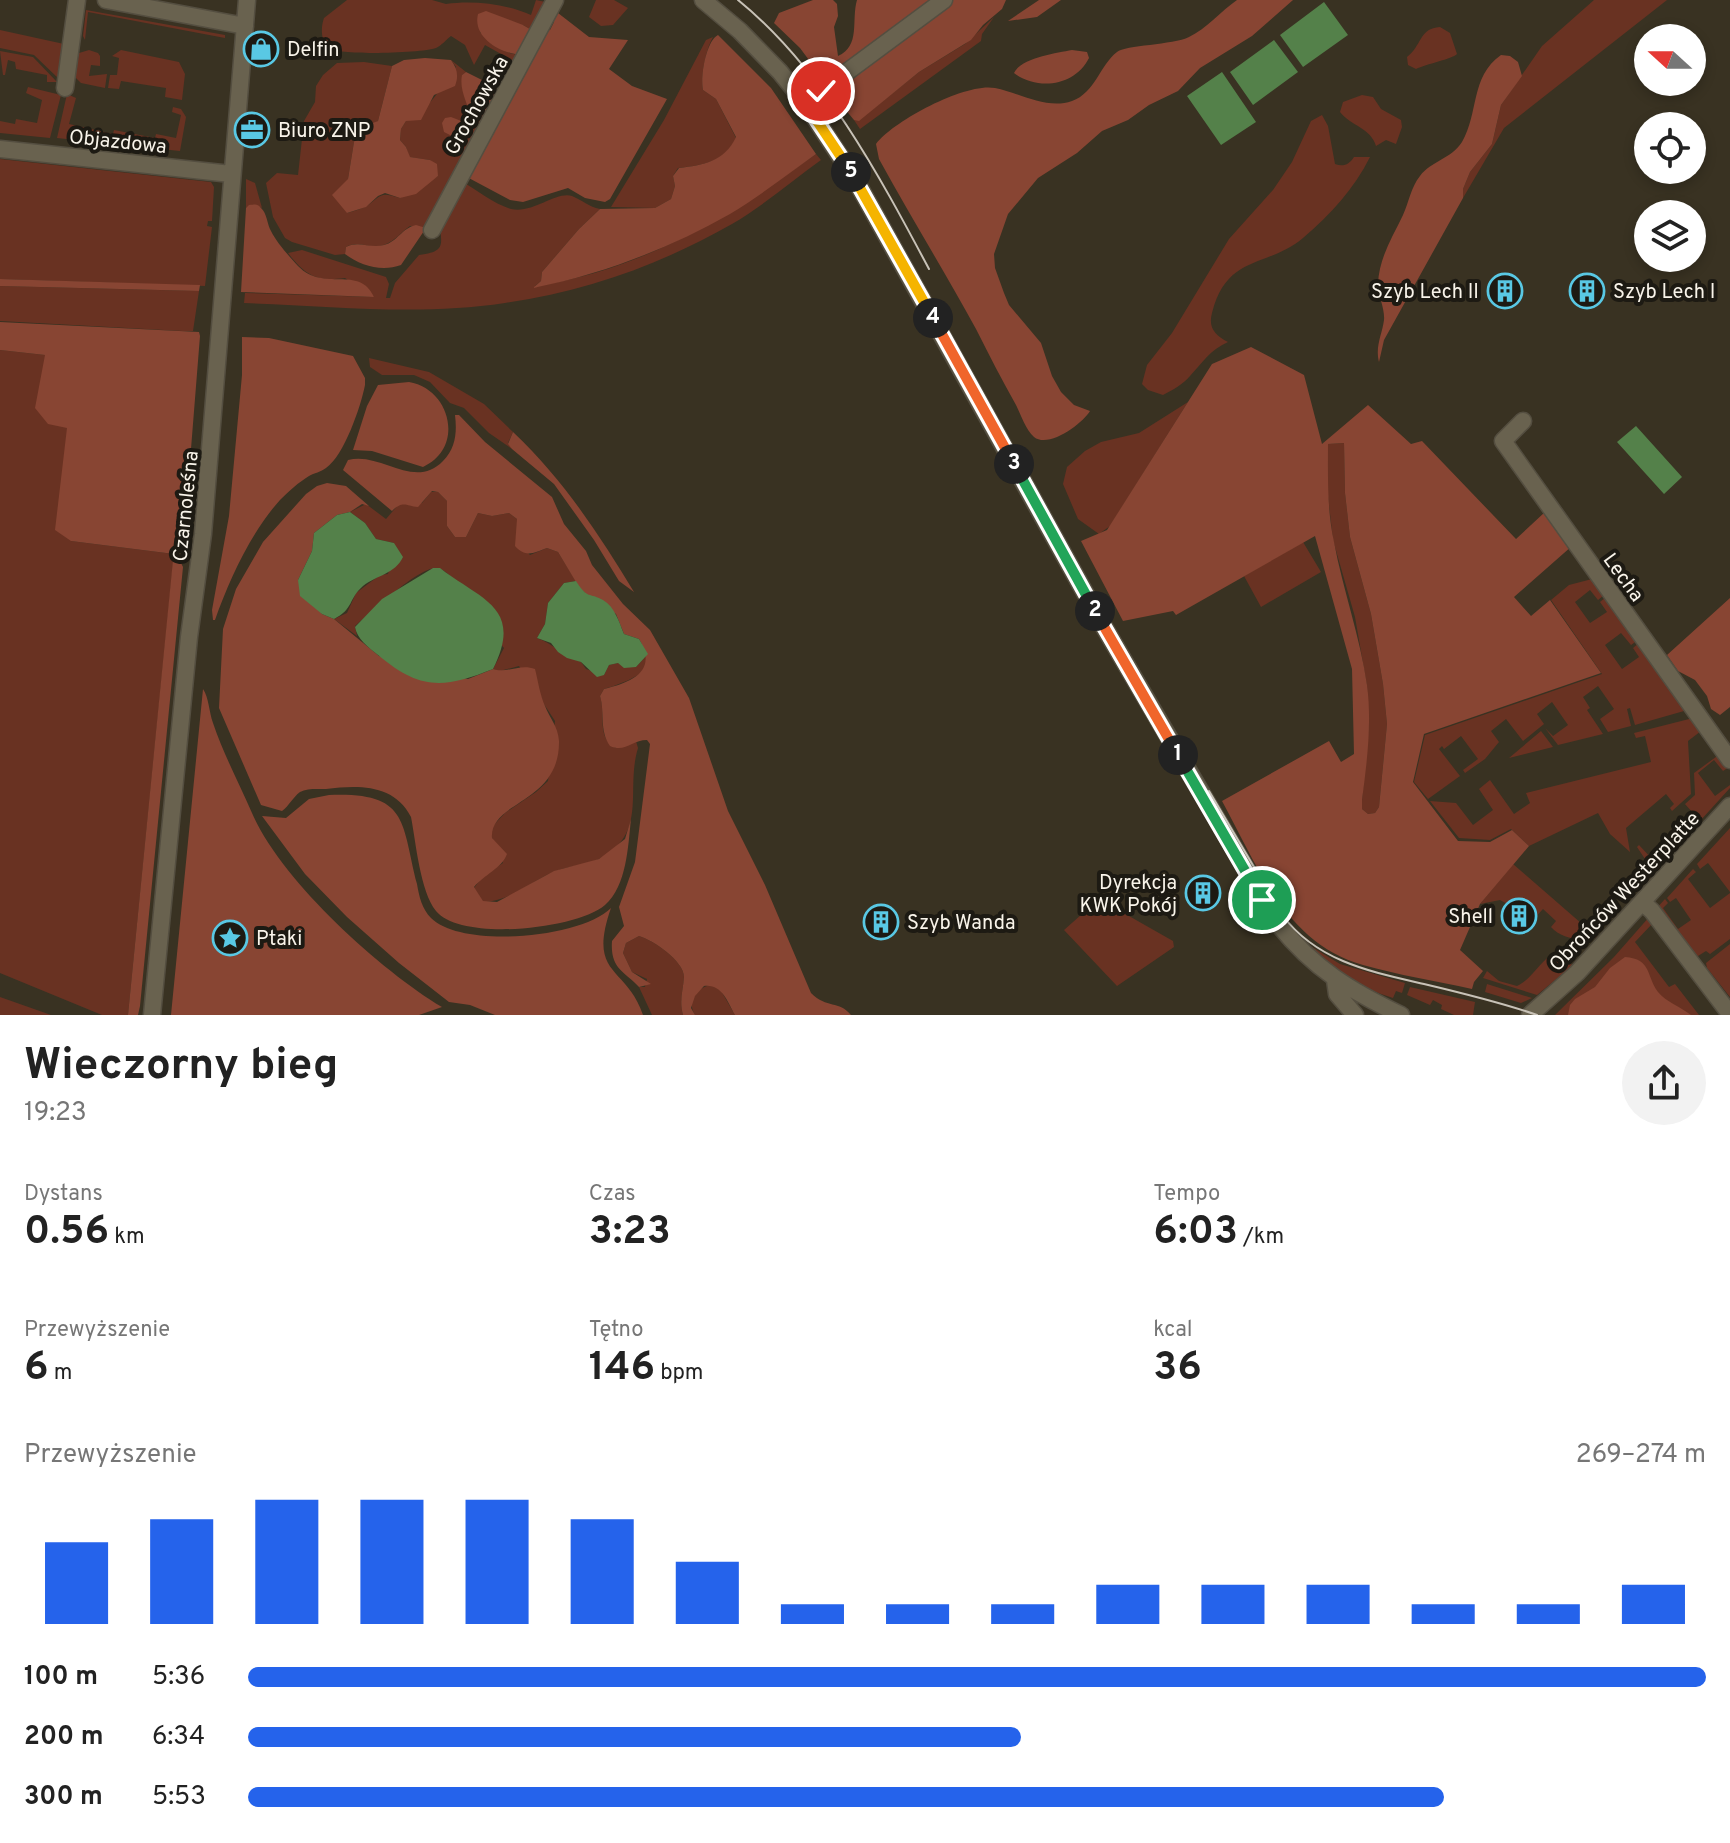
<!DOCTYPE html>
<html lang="pl">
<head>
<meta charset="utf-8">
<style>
  :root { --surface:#fff; --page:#f2f2f2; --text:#222; --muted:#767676; --accent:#2563eb }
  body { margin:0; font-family:Overpass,sans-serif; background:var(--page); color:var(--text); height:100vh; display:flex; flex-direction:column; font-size:30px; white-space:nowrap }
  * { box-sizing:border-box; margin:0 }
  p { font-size:26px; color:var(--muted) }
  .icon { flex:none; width:44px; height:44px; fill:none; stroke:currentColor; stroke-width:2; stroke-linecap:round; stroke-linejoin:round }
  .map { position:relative; height:1015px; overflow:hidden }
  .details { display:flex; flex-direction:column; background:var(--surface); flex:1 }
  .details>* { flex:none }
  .needle { width:52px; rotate:291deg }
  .tools { position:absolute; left:1634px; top:24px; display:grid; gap:16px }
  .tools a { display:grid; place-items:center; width:72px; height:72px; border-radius:50%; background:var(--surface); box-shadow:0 4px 12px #0003; font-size:40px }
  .pin { position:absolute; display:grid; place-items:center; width:68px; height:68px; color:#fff; margin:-34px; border:4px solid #fff; border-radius:50%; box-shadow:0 2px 8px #0007 }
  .km { position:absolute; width:40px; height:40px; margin:-20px; border-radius:50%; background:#222; color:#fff; font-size:22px; line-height:40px; text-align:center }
  .round { display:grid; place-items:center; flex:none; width:84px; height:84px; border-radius:42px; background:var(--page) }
  .head { display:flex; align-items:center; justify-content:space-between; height:136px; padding:0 24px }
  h1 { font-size:44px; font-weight:700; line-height:60px }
  .metrics { display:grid; grid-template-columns:repeat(3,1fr); gap:12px; height:136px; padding:8px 24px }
  .metrics div { display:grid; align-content:center }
  .metrics b { font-size:40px; font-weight:700 }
  .metrics small { font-size:22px; font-weight:400 }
  .metrics p { font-size:22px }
  .chart { height:224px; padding:16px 24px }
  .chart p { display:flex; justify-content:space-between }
  .chart svg { width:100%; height:144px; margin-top:8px; stroke:var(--accent); stroke-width:6 }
  ul { padding:0 24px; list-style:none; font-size:26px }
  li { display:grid; grid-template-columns:128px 96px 1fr; align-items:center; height:60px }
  li i { height:20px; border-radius:10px; background:var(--accent) }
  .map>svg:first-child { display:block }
</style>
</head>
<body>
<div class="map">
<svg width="1730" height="1015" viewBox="0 0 1730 1015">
  <rect width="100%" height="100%" fill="#393222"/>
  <path fill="#693222" d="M347 0H432L446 4C473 0 506 4 531 15L536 0 550 3 535 32 523 25 480 32C493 45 503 54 522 55L517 63 485 45 474 65 465 45 451 36C447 39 441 46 436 48 422 53 339 56 329 48 320 41 321 26 324 18Z
    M596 0H614L628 8 613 25 601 26 589 17Z
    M1594 0H1667L1504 128 1463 198V189L1470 172 1492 144 1501 105 1542 46Z
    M86 10 225 35V38L88 12 85 40 83 36Z
    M994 17 982 34 981 41 860 129 854 120H859L919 72 965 44Z
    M1440 27 1450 33 1457 54C1452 59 1426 64 1416 69L1408 65 1407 57C1422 46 1419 28 1440 27Z
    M0 30 64 44 59 79 34 55 0 48Z
    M713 37C706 49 700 77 703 90L716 99 736 138C724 162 704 165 678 168L673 176 675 186 671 199 655 208 611 207 664 120 706 40Z
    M89 50 98 53 100 56V66L91 65 89 76 107 74 105 88 81 83 75 77 79 53Z
    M121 50 179 62 185 74 182 100 165 97 166 88 121 81 119 89 108 88 110 75H117L119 58 112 56Z
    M0 51 33 57 57 82H47V75L16 69 15 62 8 60 5 75H3Z
    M451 60 466 72 462 75C462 95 468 105 482 121L426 228 410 226C400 233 392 244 380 246 367 248 358 240 346 247L345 254 335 255 292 242 285 238 273 217 266 183 277 173 298 175 304 121 315 102 316 86 323 75 337 63 364 62 392 66 378 121 354 142 348 179 347 213C354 211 362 209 368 205 383 194 380 192 400 198L438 176 430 160 409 157 406 147 400 140 401 129 406 121C422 118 447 81 456 67Z
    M28 87 61 95 50 138 0 133V121L15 124 16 119 37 123 42 100 26 93Z
    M67 94 76 98 69 124 113 134 114 130 155 138 156 134 176 138 181 115 172 112 173 107 181 109 186 117 180 151 57 138Z
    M1362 95 1373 97 1381 109 1401 120 1402 127 1396 144 1386 140 1376 146C1371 128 1351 126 1340 112L1343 102Z
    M1322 115 1328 126 1335 164C1343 167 1349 165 1354 157H1370C1354 189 1331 214 1303 238 1267 268 1227 254 1212 313 1208 328 1215 335 1228 342 1210 350 1203 362 1190 376 1183 384 1173 390 1163 395L1148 390 1142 384 1147 365 1172 333 1229 239 1273 190 1292 162 1311 121Z
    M816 154 821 160C792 181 763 206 732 224 662 264 585 292 505 303 420 316 330 306 244 303L245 293 373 297 345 278C316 282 305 275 288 253L302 250 386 277 389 284 386 298H390L395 283 419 255C453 251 436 239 442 217 445 205 455 192 461 181 477 190 494 204 511 209 533 214 556 191 572 196 582 200 589 207 600 209L579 229 542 272 541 281 535 286C646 269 727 217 816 154Z
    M0 159 211 182 214 187 212 221H208L207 226 212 227 205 286 0 279Z
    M246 179 255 183 262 208 256 205 246 208Z
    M0 286 199 291 193 331H182L0 321Z
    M0 350 45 355 67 427 71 541 174 554 128 1015H102L0 973Z
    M369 358 429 372 484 404 513 432 508 443 512 449 489 433 464 408 450 403 430 382 414 375H382L370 367Z
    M1188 402 1110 526 1099 534 1078 519 1063 484 1067 467 1085 451 1101 442 1139 433Z
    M1344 443 1345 493 1350 537 1371 614 1383 684 1387 724 1379 807 1375 813 1368 814 1362 809V800L1369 724 1367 686 1355 617 1333 540 1328 496V444Z
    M431 492H438L447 501V526L455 537H466L478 513 492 516 509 513 517 519 518 526 516 540 530 555 547 548 558 552 576 581 564 583 548 603 545 624 537 638C554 644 563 656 581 662L586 669 604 675 609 665 618 663 636 667 648 654C648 656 647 665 646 667 641 677 615 686 604 689L600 696C606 714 596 738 616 748L636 741 638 748C625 791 649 833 599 859 584 866 566 866 551 873 529 883 508 902 483 902L474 888 483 876 503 863 492 838 491 828 505 813 536 792 548 781 555 721 519 666 500 671 493 669 504 648C493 632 453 567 436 568 417 568 371 613 355 626L357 636 334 619 347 613 356 593 380 575 388 574 394 543 376 539 365 523 350 512 366 504 386 519 399 504 422 503Z
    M1303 542 1321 572 1261 607 1244 576Z
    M1592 579 1604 595 1598 600 1590 590 1575 602 1590 623 1607 612 1600 602 1606 597 1638 640 1631 645 1621 633 1605 645 1622 669 1639 657 1633 648 1640 642 1691 709 1635 725 1630 708 1627 709 1631 726 1608 732 1600 719 1614 709 1598 686 1583 697 1590 708 1587 710 1603 734 1558 745 1545 728 1553 736 1568 725 1552 702 1537 714 1544 724 1523 741 1506 719 1491 731 1499 742 1485 759 1465 773 1463 770 1478 759 1461 736 1444 749 1442 746 1439 749 1460 776 1428 799 1414 782 1425 735 1602 674 1551 600 1569 585Z
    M1697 717 1705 728 1688 741 1691 794 1672 811 1670 808 1674 804 1666 794 1626 828 1630 852 1610 834 1598 813 1529 846 1511 829 1490 840 1459 838 1430 801 1456 803 1473 825 1493 810 1479 789 1490 780 1514 814 1530 803 1526 793 1651 762 1645 736 1636 738 1634 733Z
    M1541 731 1553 747 1509 758Z
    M1720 754 1729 767 1723 771 1714 760 1698 773 1715 796 1730 785V788L1700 821 1685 804 1695 795 1694 773Z
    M1696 822 1697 823 1653 871 1637 847 1639 845 1653 860Z
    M1730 828V892L1708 863 1700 869 1697 864Z
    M1513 864 1597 937C1581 942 1562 939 1551 927L1556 921 1543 909 1531 922 1526 920 1530 914 1522 907 1518 910 1500 900 1480 904Z
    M1693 869 1696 872 1688 879 1710 908 1730 893V939L1710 954 1706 951 1698 956 1690 954 1655 910 1665 899 1668 903 1663 908 1678 929 1691 920 1676 898 1670 902 1667 898Z
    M1099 899 1173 941 1174 947 1117 986 1064 930Z
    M1650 916 1652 924 1635 942 1669 987 1675 984 1699 1015H1555L1614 957Z
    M639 936C653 940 684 961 684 977 683 991 679 1000 683 1015H652L639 987H645L647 979 632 972 623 953 626 943Z
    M1730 944V997L1707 968 1706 963Z
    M1312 947 1340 964 1405 983 1402 993 1396 991 1393 998C1360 988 1337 971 1310 950Z
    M1557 952 1569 956 1572 966 1537 995 1483 978 1487 971 1499 981 1517 986C1534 978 1541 958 1557 952Z
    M1487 984 1532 998 1521 1003 1485 992Z
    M712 985 720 989 735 1015H695C686 1002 698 986 712 985Z
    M1410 987 1475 1002 1473 1015H1454L1441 1009 1442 1005 1433 1000 1430 1005 1407 995Z
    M0 997 51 1015H0Z"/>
  <path fill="#884533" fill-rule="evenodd" d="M813 0H833L837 4 838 16 834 27 838 56C861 46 851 20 857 0H933L826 83 800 48 774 23 779 13Z
    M948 0H1006L1002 9 983 25 971 40 919 72 859 121 854 120 829 90Z
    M1039 0H1061L1037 17 1008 21Z
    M1237 0H1293L1252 36 1200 68 1178 91 1149 105 1128 120 1102 131 1077 153 1038 178 1008 214 994 254 995 268 1004 293 1009 305 1041 343 1052 376 1061 392 1074 405 1090 411C1083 423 1049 449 1034 437 1026 430 1021 415 1016 405 1002 380 989 355 976 329 945 272 910 216 879 159L876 144C893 121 966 82 995 88 1020 93 1047 110 1072 101 1095 93 1100 65 1117 52 1125 45 1173 45 1189 37 1206 29 1221 11 1237 0Z
    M486 11 523 25 535 32 522 55C502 54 472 38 478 14Z
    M558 13 589 37 628 40 609 69 632 86 667 99 610 199 605 202 585 198 568 188 523 202 510 200 465 176 544 31 550 30 554 22 553 16Z
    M718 35 771 88 816 154C788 174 760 196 730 214 668 249 603 274 533 288L541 281 542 272 579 229 600 209 655 208 671 199 675 186 673 176 679 168C703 165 724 162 736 137L716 99 703 90C700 77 706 41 718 35Z
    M1072 50 1087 52 1089 58C1075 86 1038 91 1014 73 1021 58 1056 53 1072 50Z
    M1501 55 1510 56 1518 62 1522 76 1501 105 1492 144 1470 172 1463 189V198L1384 340 1379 362C1375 346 1382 335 1384 320 1385 308 1378 296 1378 284 1379 258 1392 238 1403 215 1409 202 1411 187 1420 176 1431 161 1451 159 1462 142 1479 113 1470 77 1501 55Z
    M425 58 451 60C457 68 459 76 455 86L434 95 421 120 406 121 401 129 400 140 406 147 410 157 430 160 437 164 438 176 416 194 400 198 385 193 378 196 366 207 347 213 332 195 348 179 354 142 360 128 378 121 392 66 404 60Z
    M466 72 490 84 496 96 482 121 476 122 471 118C468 103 459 91 462 75Z
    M451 117 469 124V136L462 141 444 132 442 123 445 118Z
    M249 205C255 205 257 203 261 208 267 213 267 224 271 231 277 243 289 256 298 266 324 293 359 264 374 297L241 292 246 208Z
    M416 225 426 228 401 265C382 272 361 266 345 254L346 247C359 240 370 249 384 245 397 242 402 228 416 225Z
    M0 279 200 285 199 291 0 286Z
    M0 322 199 332 200 336 183 549 174 550V554L71 541 55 530 67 428 48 424 35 408 45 355 0 350Z
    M242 337 269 338 353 356 365 378V385C361 406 344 456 326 468 321 472 314 473 309 476 299 482 288 492 280 500 251 532 229 580 215 620H213L212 610 229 516 242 375Z
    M1251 347 1304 375 1322 444 1368 405 1411 444 1422 441 1516 539 1545 512 1572 546 1514 597 1531 616 1550 600 1601 673 1424 734 1413 782 1458 841 1490 842 1512 830 1529 846 1480 904 1460 950 1483 971 1474 982 1472 989C1436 981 1398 975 1363 965 1286 944 1257 865 1222 801L1329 741 1341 762 1354 754 1352 669 1315 536 1176 615 1173 611 1123 621 1081 541 1107 530 1212 364ZM1344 443 1345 493 1350 537 1371 614 1383 684 1387 724 1379 807 1375 813 1368 814 1362 809V800C1367 762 1372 723 1367 685 1360 636 1343 590 1334 542 1327 510 1328 477 1328 444Z
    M409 382C451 389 465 448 423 467L372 451 353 450 367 406 378 385Z
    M455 415H459L485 442 552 497 564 524 586 551 592 565 623 604 650 630 689 698 728 811 765 885 811 993C827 1009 839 1000 851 1015H735C727 1001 722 984 704 986L695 996 691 1008 695 1015H683C679 1000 683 991 684 977 684 961 653 940 639 936L626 943 623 953 632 972 651 984 639 987C624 971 610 969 612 941L624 926 619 907 635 862 650 744 647 740C632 740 625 753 610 746 599 730 605 713 600 696L604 689C633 682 658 671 639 639L624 634 616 614 589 597 579 587 558 552 547 548C533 553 526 558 515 546L517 519 509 513 492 516 478 513 466 537H455L447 526V501L438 492 432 491 418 507C406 506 403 500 392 511L343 470 348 460C381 451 414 491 443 461 456 448 457 432 455 415Z
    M513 432C562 478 599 534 634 592L619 581 594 540 554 484 512 449 508 444Z
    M327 483 346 486 369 506 362 504 350 512 337 515 314 533 312 551 298 580 322 614 334 619 379 656 468 679 493 669C507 674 520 663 535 669 538 681 540 695 545 706 550 719 558 726 559 741 560 804 489 801 492 838L507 854C502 868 484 875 474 887L483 901 497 902 554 871 599 859 625 839 631 819C628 846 627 886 605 905 578 929 461 942 436 911 420 891 416 843 411 817 394 784 359 785 326 789 318 789 307 788 300 792 293 797 289 806 282 811L261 805 219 708 223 629 236 589 263 542 306 494 317 486Z
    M173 560 181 563 183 567 140 1006 138 1015H128Z
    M1730 598V707L1720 715 1711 709 1707 696 1695 680 1678 671 1667 655Z
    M203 689C209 698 209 712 213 723 223 753 239 783 252 813 281 880 379 969 442 1007L419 1015H171Z
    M329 795C409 792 401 821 417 884 419 896 422 909 431 918 462 949 581 938 611 908 587 977 626 965 643 1015H495L470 1005 449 1002 399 963 347 917 305 874 262 816 286 818 309 799Z
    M1625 957C1652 959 1646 976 1658 992 1666 1002 1681 1007 1691 1015H1568L1570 1005 1575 999 1595 987 1610 968Z"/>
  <path fill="#54814a" d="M1324 2 1348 35 1303 67 1280 35Z
    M1274 40 1298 72 1253 105 1230 72Z
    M1222 72 1256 122 1221 145 1187 96Z
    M1636 426 1682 477 1664 494 1617 442Z
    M350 512 365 523 376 539 394 543 403 557C395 574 377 575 363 586 348 599 354 609 334 619L322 614 300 596 298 580 312 551 314 533 337 515Z
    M433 568H440C481 600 524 607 493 669 443 689 420 690 378 655 368 647 357 639 355 627L382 599Z
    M576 581C588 600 589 592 603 600 615 607 619 622 624 634L639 639 648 654 636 667 624 668 618 663 609 665 604 675 597 677 581 662 567 658 558 652 551 643 537 638 545 624 548 603 564 583Z"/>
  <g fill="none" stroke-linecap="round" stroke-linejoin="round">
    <g stroke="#544e40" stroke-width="19">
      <path id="minor" d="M106 0 245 26
        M703 0 740 31 780 72 805 103 855 179 1104 627 1279 925C1314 969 1351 991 1401 1015
        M65 88 77 0
        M805 103 944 0
        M0 149 231 174
        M432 230 555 0
        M1523 421 1503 441 1730 760
        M1642 902 1652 911 1730 1014
        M1335 980 1337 994 1355 1015
        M152 1015 189 637 203 534 247 0
        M1530 1015 1577 973 1730 806"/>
    </g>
    <use href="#minor" stroke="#69624f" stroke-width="16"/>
    <path stroke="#c8c2b7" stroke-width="2" d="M738 0C822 68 879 175 929 269
      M1209 791 1283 916C1318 962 1372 972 1424 984 1462 993 1500 1002 1537 1015"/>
  </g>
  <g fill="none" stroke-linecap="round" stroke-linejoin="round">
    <g stroke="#fff" stroke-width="16">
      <path id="split-1" d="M1178 755 1262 900"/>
    </g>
    <g stroke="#fff" stroke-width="16">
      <path id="split-2" d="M1095 611 1178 755"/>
    </g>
    <g stroke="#fff" stroke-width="16">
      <path id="split-3" d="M1014 464 1095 611"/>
    </g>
    <g stroke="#fff" stroke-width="16">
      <path id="split-4" d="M933 318 1014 464"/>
    </g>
    <g stroke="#fff" stroke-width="16">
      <path id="split-5" d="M851 172 933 318"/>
    </g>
    <g stroke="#fff" stroke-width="16">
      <path id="split-6" d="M821 91 805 103 851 172"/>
    </g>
    <use href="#split-1" stroke="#22a559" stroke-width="10"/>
    <use href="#split-2" stroke="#f0652b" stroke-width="10"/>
    <use href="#split-3" stroke="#22a559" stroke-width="10"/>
    <use href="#split-4" stroke="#f0652b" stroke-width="10"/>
    <use href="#split-5" stroke="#f5b400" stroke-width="10"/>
    <use href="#split-6" stroke="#f5b400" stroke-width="10"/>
  </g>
  <defs>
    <g id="shop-ring" transform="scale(1.8)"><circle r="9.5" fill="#1d1a13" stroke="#59c8e4" stroke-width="1.5"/><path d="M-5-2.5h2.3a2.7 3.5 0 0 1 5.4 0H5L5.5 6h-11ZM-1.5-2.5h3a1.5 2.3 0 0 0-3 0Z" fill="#59c8e4"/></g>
    <g id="office-ring" transform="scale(1.8)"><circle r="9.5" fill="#1d1a13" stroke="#59c8e4" stroke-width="1.5"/><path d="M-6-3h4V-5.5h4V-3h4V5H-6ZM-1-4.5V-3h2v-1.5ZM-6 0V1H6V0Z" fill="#59c8e4"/></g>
    <g id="building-ring" transform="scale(1.8)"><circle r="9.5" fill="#1d1a13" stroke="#59c8e4" stroke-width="1.5"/><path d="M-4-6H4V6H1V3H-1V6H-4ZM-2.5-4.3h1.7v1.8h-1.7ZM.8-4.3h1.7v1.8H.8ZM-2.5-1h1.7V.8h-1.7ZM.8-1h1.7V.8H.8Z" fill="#59c8e4"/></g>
    <g id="sight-ring" transform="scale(1.8)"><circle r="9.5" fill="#1d1a13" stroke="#59c8e4" stroke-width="1.5"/><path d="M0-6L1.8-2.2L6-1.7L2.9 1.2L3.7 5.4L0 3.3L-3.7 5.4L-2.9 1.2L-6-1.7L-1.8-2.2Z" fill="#59c8e4"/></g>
  </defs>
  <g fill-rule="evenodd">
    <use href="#shop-ring" x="261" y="49"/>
    <use href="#office-ring" x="252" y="130"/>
    <use href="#building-ring" x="1505" y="291"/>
    <use href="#building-ring" x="1587" y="291"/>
    <use href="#building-ring" x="1203" y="893"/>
    <use href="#building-ring" x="1519" y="916"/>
    <use href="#building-ring" x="881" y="922"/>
    <use href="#sight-ring" x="230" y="938"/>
  </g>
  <g text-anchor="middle" stroke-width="8" stroke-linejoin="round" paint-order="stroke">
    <g font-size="20" fill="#f9f4ea" stroke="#1d1a13" text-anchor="start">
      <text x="287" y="56">Delfin</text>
      <text x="278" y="137">Biuro ZNP</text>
      <text x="1479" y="298" text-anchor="end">Szyb Lech II</text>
      <text x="1613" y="298">Szyb Lech I</text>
      <text x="1177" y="889" text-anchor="end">Dyrekcja<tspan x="1177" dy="23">KWK Pokój</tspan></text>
      <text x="1493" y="923" text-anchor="end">Shell</text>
      <text x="907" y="929">Szyb Wanda</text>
      <text x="256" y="945">Ptaki</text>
    </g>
    <g font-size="20" fill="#f9f4ea" stroke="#1d1a13">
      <text transform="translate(476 105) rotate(-61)" y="7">Grochowska</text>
      <text transform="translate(118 141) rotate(6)" y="7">Objazdowa</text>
      <text transform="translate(185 506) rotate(-84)" y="7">Czarnoleśna</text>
      <text transform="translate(1624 577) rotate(54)" y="7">Lecha</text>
      <text transform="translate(1624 891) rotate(-47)" y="7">Obrońców Westerplatte</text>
    </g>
  </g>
</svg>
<div class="tools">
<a><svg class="needle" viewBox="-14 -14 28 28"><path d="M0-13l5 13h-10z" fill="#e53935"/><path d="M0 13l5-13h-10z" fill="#767676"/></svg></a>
<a><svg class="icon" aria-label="locate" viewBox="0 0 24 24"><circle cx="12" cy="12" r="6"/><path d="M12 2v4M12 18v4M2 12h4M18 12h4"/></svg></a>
<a><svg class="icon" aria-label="layers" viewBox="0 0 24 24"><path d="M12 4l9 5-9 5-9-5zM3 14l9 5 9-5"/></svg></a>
</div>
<div class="pin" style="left:1262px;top:900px;background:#1e9e55"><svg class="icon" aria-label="arrive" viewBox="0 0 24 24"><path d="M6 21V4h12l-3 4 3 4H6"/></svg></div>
<div class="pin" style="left:821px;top:91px;background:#d93025"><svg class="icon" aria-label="check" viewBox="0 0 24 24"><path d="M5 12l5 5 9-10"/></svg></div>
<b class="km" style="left:1178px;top:755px">1</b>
<b class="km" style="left:1095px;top:611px">2</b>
<b class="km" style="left:1014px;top:464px">3</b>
<b class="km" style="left:933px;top:318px">4</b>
<b class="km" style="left:851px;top:172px">5</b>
</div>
<section class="details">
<div class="head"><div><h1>Wieczorny bieg</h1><p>19:23</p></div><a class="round"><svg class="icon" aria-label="share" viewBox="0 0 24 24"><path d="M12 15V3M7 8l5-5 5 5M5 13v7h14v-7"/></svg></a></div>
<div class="metrics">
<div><p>Dystans</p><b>0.56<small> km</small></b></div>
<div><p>Czas</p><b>3:23</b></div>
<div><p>Tempo</p><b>6:03<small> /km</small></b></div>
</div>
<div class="metrics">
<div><p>Przewyższenie</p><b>6<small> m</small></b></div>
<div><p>Tętno</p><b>146<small> bpm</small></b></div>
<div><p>kcal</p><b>36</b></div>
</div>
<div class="chart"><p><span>Przewyższenie</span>269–274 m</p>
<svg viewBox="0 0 160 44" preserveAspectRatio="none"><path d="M5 44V19M15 44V12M25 44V6M35 44V6M45 44V6M55 44V12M65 44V25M75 44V38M85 44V38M95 44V38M105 44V32M115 44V32M125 44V32M135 44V38M145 44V38M155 44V32"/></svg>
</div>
<ul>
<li><b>100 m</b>5:36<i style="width:100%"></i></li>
<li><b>200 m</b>6:34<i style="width:53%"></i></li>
<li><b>300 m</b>5:53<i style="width:82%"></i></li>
</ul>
</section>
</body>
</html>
